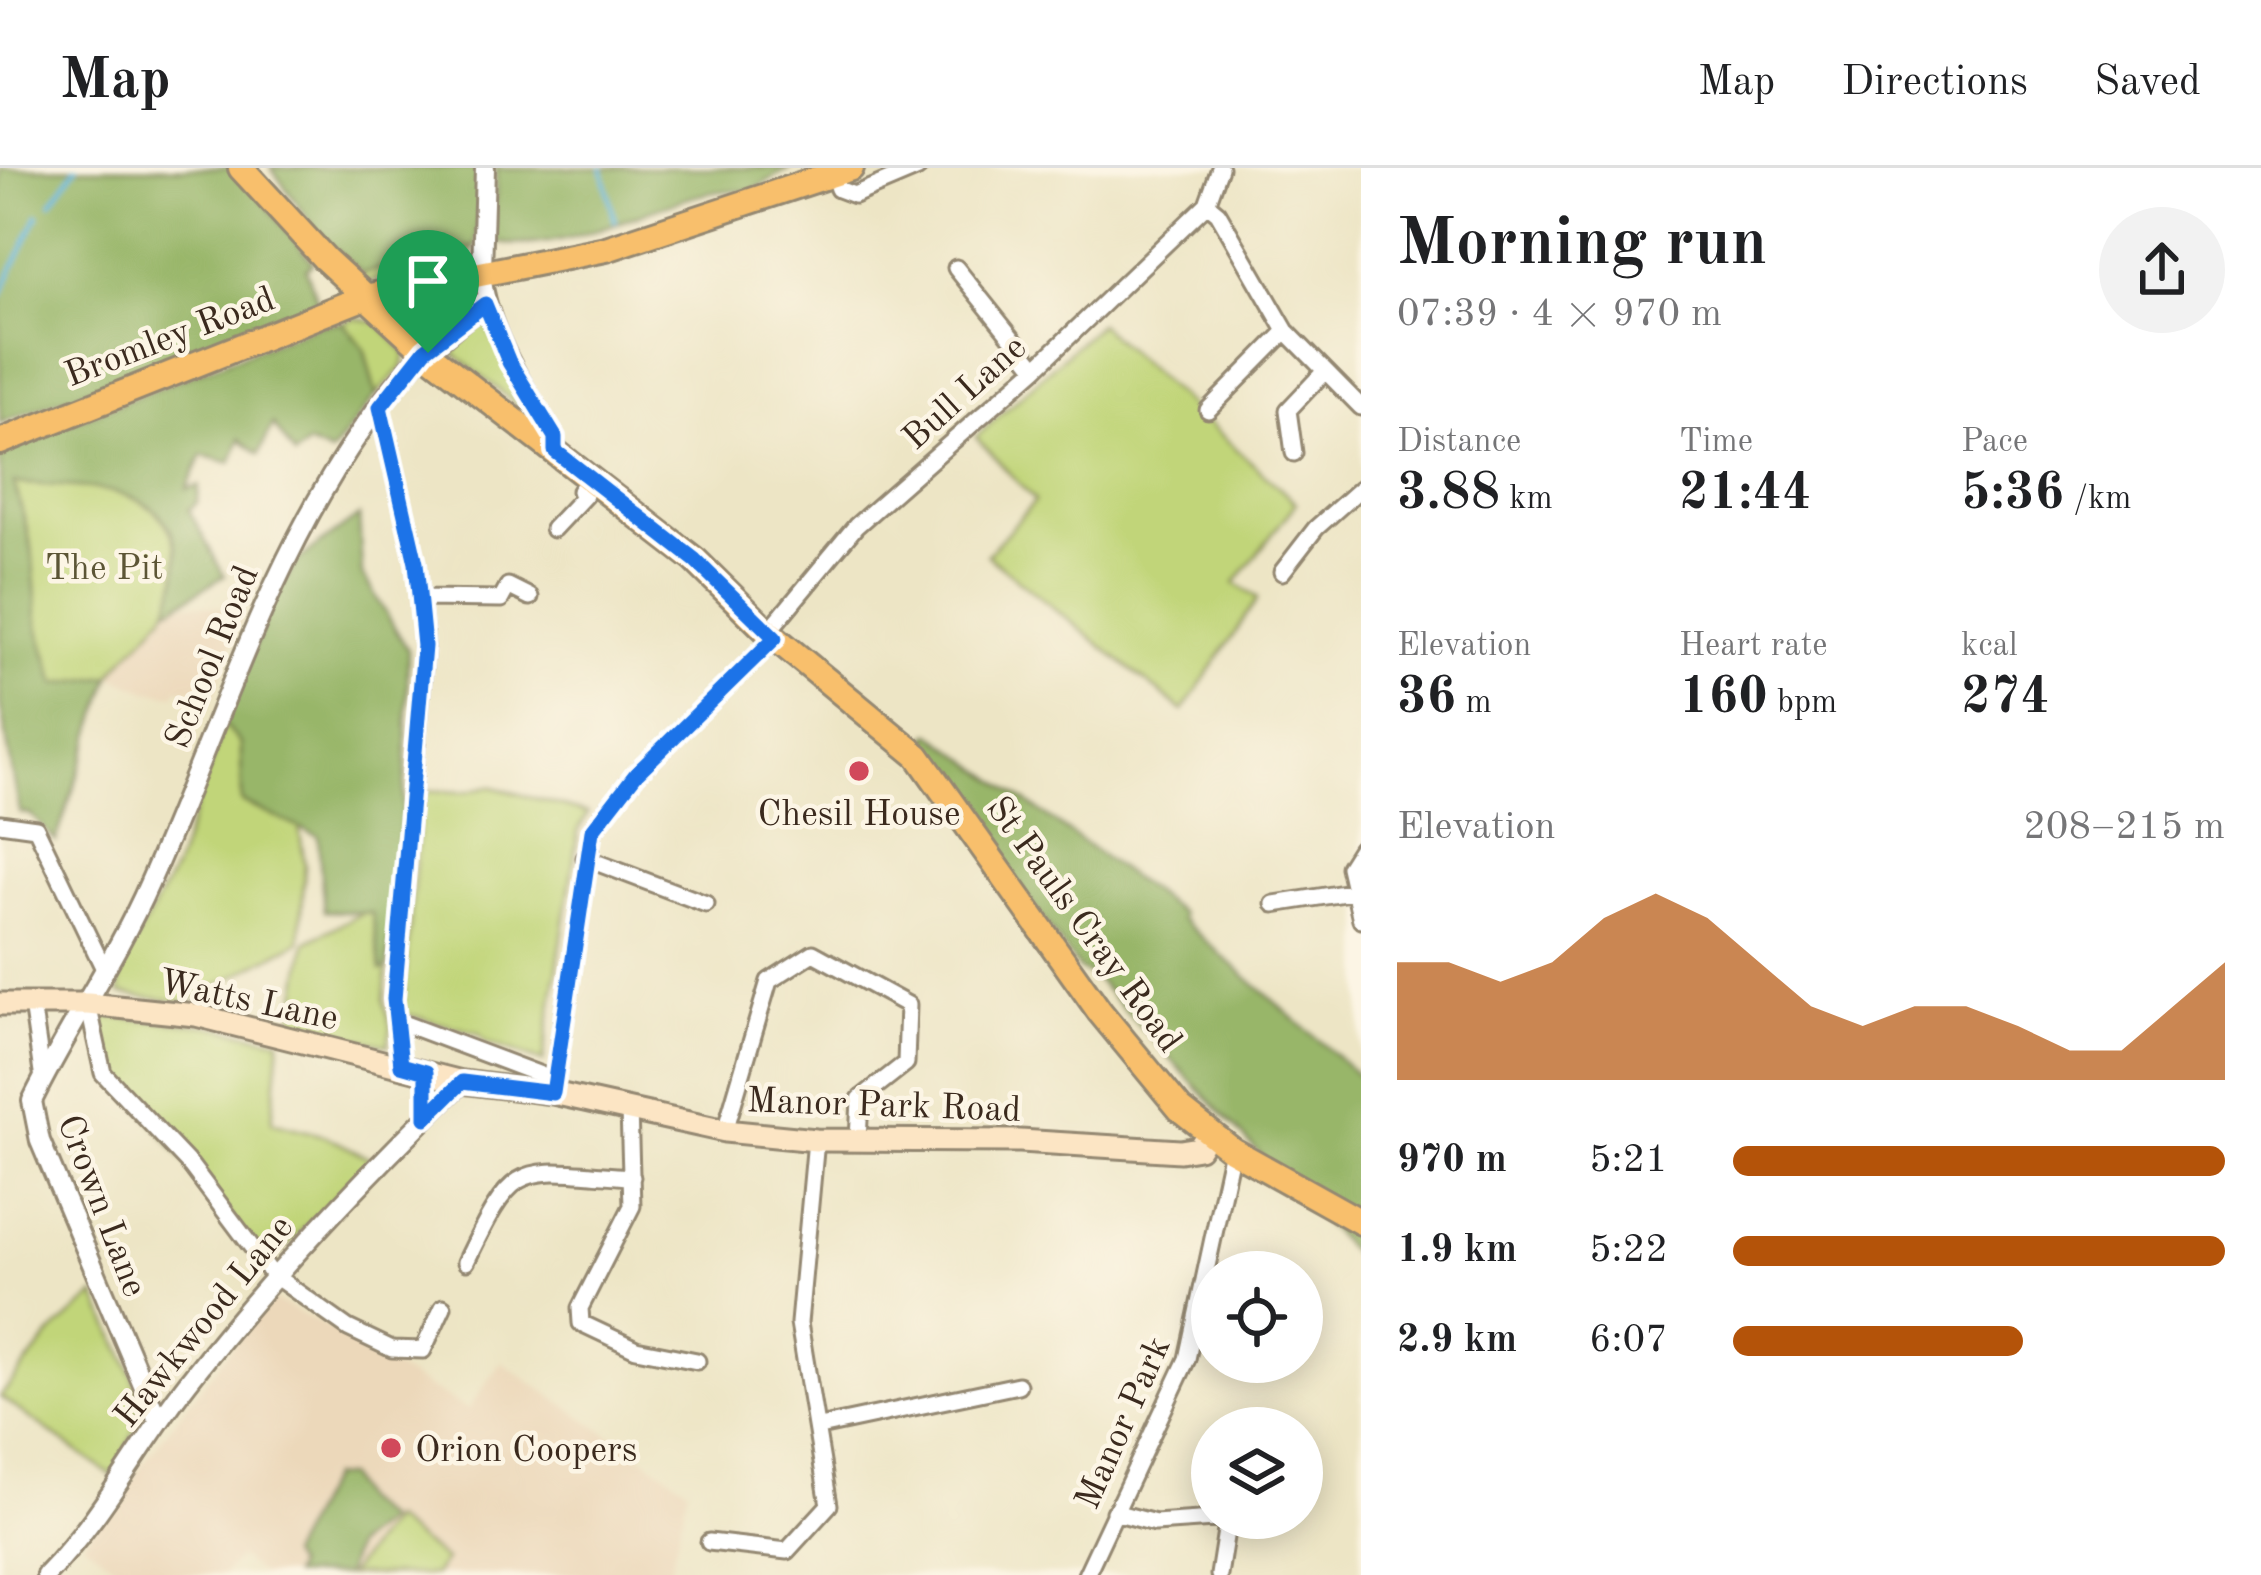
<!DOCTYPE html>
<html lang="en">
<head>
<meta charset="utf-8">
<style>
  :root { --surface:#fff; --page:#f2f2f2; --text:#202124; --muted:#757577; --line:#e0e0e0; --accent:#b45309 }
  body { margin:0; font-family:"Old Standard TT",serif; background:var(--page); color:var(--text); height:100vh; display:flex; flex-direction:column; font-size:45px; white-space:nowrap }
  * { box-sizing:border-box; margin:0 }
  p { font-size:39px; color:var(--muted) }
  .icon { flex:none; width:66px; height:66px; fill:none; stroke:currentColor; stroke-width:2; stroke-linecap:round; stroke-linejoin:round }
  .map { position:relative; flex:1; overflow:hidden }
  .sheet { display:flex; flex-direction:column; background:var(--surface); width:900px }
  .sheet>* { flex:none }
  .controls { position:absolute; left:1191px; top:1083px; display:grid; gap:24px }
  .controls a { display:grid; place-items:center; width:132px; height:132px; border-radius:50%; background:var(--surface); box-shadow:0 6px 30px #0003; font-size:60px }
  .pin { position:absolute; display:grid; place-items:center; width:102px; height:102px; color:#fff; margin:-123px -51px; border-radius:50% 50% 50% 0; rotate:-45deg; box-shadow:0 0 12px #0007 }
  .pin .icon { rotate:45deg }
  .round { display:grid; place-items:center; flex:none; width:126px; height:126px; border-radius:63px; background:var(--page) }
  .head { display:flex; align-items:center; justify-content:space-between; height:204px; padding:0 36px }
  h1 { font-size:66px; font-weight:700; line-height:90px }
  .metrics { display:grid; grid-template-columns:repeat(3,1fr); gap:18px; height:204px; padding:12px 36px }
  .metrics div { display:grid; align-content:center }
  .metrics b { font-size:51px; font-weight:700 }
  .metrics small { font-size:33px; font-weight:400 }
  .metrics p { font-size:33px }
  .chart { height:336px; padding:24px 36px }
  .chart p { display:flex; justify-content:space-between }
  .chart svg { width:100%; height:216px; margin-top:12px; fill:var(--accent); opacity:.7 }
  ul { padding:0 36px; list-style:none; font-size:39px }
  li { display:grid; grid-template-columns:192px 144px 1fr; align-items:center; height:90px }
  li i { height:30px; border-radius:15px; background:var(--accent) }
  header { display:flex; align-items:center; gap:72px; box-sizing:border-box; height:168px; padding:0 60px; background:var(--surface); border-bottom:3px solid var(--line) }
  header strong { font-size:57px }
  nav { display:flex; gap:66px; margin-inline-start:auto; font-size:42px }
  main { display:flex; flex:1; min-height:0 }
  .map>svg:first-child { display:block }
</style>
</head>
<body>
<header>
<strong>Map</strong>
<nav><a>Map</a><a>Directions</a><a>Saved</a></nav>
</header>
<main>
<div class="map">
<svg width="1361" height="1407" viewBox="0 0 1361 1407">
  <rect width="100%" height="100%" fill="#fcf5e5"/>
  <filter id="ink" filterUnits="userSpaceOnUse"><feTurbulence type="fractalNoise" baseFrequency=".00833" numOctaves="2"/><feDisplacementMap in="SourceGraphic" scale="24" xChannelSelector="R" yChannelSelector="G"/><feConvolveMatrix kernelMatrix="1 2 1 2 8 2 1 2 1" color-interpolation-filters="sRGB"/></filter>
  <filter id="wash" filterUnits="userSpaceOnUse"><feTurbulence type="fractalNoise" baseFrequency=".004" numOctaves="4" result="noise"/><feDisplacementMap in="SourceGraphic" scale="48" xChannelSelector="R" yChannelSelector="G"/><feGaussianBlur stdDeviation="2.7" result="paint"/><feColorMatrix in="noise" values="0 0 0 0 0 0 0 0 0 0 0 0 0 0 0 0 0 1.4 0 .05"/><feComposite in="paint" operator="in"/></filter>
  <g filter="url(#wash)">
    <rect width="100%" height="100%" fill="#ede5c5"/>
    <path fill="#ecd8ba" d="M189 435 244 443 214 527 177 520 175 527 147 523 112 508 167 440Z
      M269 1130 365 1177 366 1184 468 1242 501 1194 688 1320 669 1407H262L239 1389 222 1407H128L83 1374Z"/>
    <path fill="#c1d579" stroke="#7e804c" stroke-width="3" d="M476 78 463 96 364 115 362 105Z
      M355 150 378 155 406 186 402 200 376 227 364 180 342 154Z
      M483 150 544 259 452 184Z
      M1099 156 1296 335 1235 415 1258 430 1183 543 987 387 1035 333 976 269Z
      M14 314C72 320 170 311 177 388 178 402 177 421 171 434 158 460 128 482 111 508L56 516 38 459 32 380Z
      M224 556 241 576 242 634 299 659 305 697 300 773 186 834 120 826V802L175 700Z
      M490 618 588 645 578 664 543 894 486 874 478 865 402 845 422 622 464 624Z
      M393 729 384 833 391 861 388 877 292 856 306 774Z
      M96 848 205 857 280 872 272 954 325 968 372 991 270 1095 114 908Z
      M95 1127C129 1203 162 1231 112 1308L0 1229 52 1165Z
      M391 1352 445 1392 434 1407H348Z"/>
    <path fill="#98b669" stroke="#6a7044" stroke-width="3" d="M0 0H236L313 94 306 101 319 136C214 182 106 212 0 255Z
      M271 0H483L476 78 362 105 322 70Z
      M496 0H790L750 24C685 10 579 92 494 74Z
      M342 154 364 180 376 227 331 286 308 276 295 288 273 256 259 286 240 271 231 295 202 287 187 321 199 318 198 333 189 342 224 408 173 439 167 440C176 424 178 404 177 385 170 311 70 320 14 315L32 380 38 459 56 516 111 508 56 673 30 646 20 645 0 535V287L34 269 318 157Z
      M359 348 362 406 408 482 406 601 387 801 381 802 372 745 324 743 318 668 242 634 241 576 224 556 273 430 298 392Z
      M931 565 1182 746 1181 751 1361 910V1094L1094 809 1080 802 918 581Z
      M346 1308 360 1332 386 1353 354 1378 345 1407H292L295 1398 288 1388 330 1309Z"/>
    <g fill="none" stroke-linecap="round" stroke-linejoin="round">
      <path stroke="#5db4da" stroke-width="4.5" d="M602 0 615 53
        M51 35 76 0
        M0 128 38 47"/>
    </g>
  </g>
  <g filter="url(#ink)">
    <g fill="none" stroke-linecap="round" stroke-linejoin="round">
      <g stroke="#948872" stroke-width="21">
        <path id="minor" d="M833 6 838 21 854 27 918 0
          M1207 36 1218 45 1286 163 1361 239
          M956 100 1036 200
          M482 103C489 165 523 216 555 269V283
          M427 185 485 136
          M380 239 416 395 425 478 394 831 401 897
          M1208 242 1286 163
          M1294 285 1288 242 1325 203
          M553 361 585 327 580 323 591 309
          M1282 404 1316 360 1361 320
          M422 430 501 431 508 418 530 429
          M768 464 856 358 1036 200 1207 36 1220 0
          M0 655 36 660 105 803
          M1361 680 1349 699 1361 752
          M585 690 706 736
          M1274 736 1351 724
          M32 836 43 911
          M88 836 103 905 191 998 272 1106 348 1160 392 1181 423 1182 443 1139
          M397 853 554 912
          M553 925 592 663 636 606 775 470
          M629 942 632 1038 580 1140 581 1155 636 1181 697 1193
          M725 963 769 813 813 785 908 837 906 895 860 931 858 972
          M466 1094C517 987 519 1002 632 1009
          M819 1259 1018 1217
          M1114 1344 1155 1355 1228 1350 1219 1407
          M709 1374 787 1383 829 1337 799 1155 816 972
          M1086 1407 1187 1191 1232 982"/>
      </g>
      <g stroke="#948872" stroke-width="24">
        <path id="tertiary" d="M482 103 485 0
          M158 1252 40 973 32 933C68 859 116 791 149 716 231 533 285 332 425 183
          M46 1407C102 1350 139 1277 188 1214 273 1105 364 1010 462 914"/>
      </g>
      <g stroke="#948872" stroke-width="27">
        <path id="secondary" d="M0 836H88L196 847 462 914 553 925 725 963 816 972 1020 973 1180 983 1199 980 1208 965"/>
      </g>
      <g stroke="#948872" stroke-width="30">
        <path id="primary" d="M241 0 325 91 427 185 695 392 768 464 918 588 1100 844 1180 941 1232 982 1361 1054
          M0 274 365 129 606 81 851 0"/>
      </g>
      <use href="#minor" stroke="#fff" stroke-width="15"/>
      <use href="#tertiary" stroke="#fff" stroke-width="18"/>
      <use href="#secondary" stroke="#fce5c4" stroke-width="21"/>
      <use href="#primary" stroke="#f8bf6c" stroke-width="24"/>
    </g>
  </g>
  <g fill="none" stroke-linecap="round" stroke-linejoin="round" filter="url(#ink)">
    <g stroke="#fff" stroke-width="24">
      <path id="route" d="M485 136 509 194 555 269V283L695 392 775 470 636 606 592 663 553 925 462 914 426 950V904L401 897 394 831 424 478 416 395 380 239 425 182Z"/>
    </g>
    <use href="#route" stroke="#1a73e8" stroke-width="15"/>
  </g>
  <g fill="#d1495b" stroke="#fcf5e5" stroke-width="4.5">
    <circle cx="859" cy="603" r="12"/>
    <circle cx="391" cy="1280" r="12"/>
  </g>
  <g text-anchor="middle" stroke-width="9" stroke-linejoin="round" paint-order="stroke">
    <g font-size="36" fill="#3b2a1e" stroke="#fcf5e5">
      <text transform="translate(169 167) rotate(-21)" y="13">Bromley Road</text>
      <text transform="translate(963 223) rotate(-42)" y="13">Bull Lane</text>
      <text transform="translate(210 488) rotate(-68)" y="13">School Road</text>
      <text transform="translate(1086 755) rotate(54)" y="13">St Pauls Cray Road</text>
      <text transform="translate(249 830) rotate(12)" y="13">Watts Lane</text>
      <text transform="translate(884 935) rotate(2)" y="13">Manor Park Road</text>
      <text transform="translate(104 1037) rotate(69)" y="13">Crown Lane</text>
      <text transform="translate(202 1152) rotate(-51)" y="13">Hawkwood Lane</text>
      <text transform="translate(1121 1254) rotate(-66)" y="13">Manor Park</text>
    </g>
    <g font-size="36" fill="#5c5535" stroke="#fcf5e5">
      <text x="104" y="411">The Pit</text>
    </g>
    <g font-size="36" fill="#3b2a1e" stroke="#fcf5e5">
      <text x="859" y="657">Chesil House</text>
      <text x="415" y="1293" text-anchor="start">Orion Coopers</text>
    </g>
  </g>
</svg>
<div class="controls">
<a><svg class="icon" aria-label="locate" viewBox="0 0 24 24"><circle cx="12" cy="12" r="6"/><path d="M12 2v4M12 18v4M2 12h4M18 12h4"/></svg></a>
<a><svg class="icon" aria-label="layers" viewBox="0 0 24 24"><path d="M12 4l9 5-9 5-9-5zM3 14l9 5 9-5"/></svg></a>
</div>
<div class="pin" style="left:428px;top:185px;background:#1e9e55"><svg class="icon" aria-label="arrive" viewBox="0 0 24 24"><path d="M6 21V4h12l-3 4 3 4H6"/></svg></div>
</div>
<section class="sheet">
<div class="head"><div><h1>Morning run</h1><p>07:39 · 4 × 970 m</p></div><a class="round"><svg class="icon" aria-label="share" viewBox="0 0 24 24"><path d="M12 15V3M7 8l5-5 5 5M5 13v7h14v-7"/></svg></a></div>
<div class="metrics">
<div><p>Distance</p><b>3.88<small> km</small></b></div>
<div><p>Time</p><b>21:44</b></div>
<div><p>Pace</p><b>5:36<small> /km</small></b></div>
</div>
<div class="metrics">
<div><p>Elevation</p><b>36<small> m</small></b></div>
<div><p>Heart rate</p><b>160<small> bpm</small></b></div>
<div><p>kcal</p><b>274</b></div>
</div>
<div class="chart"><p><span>Elevation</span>208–215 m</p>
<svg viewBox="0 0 160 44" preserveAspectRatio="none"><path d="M0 44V20L10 20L20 24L30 20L40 11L50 6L60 11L70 20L80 29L90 33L100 29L110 29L120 33L130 38L140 38L150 29L160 20V44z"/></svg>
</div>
<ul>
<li><b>970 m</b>5:21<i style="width:100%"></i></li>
<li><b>1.9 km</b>5:22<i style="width:100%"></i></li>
<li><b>2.9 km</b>6:07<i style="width:59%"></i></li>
</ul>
</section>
</main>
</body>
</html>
